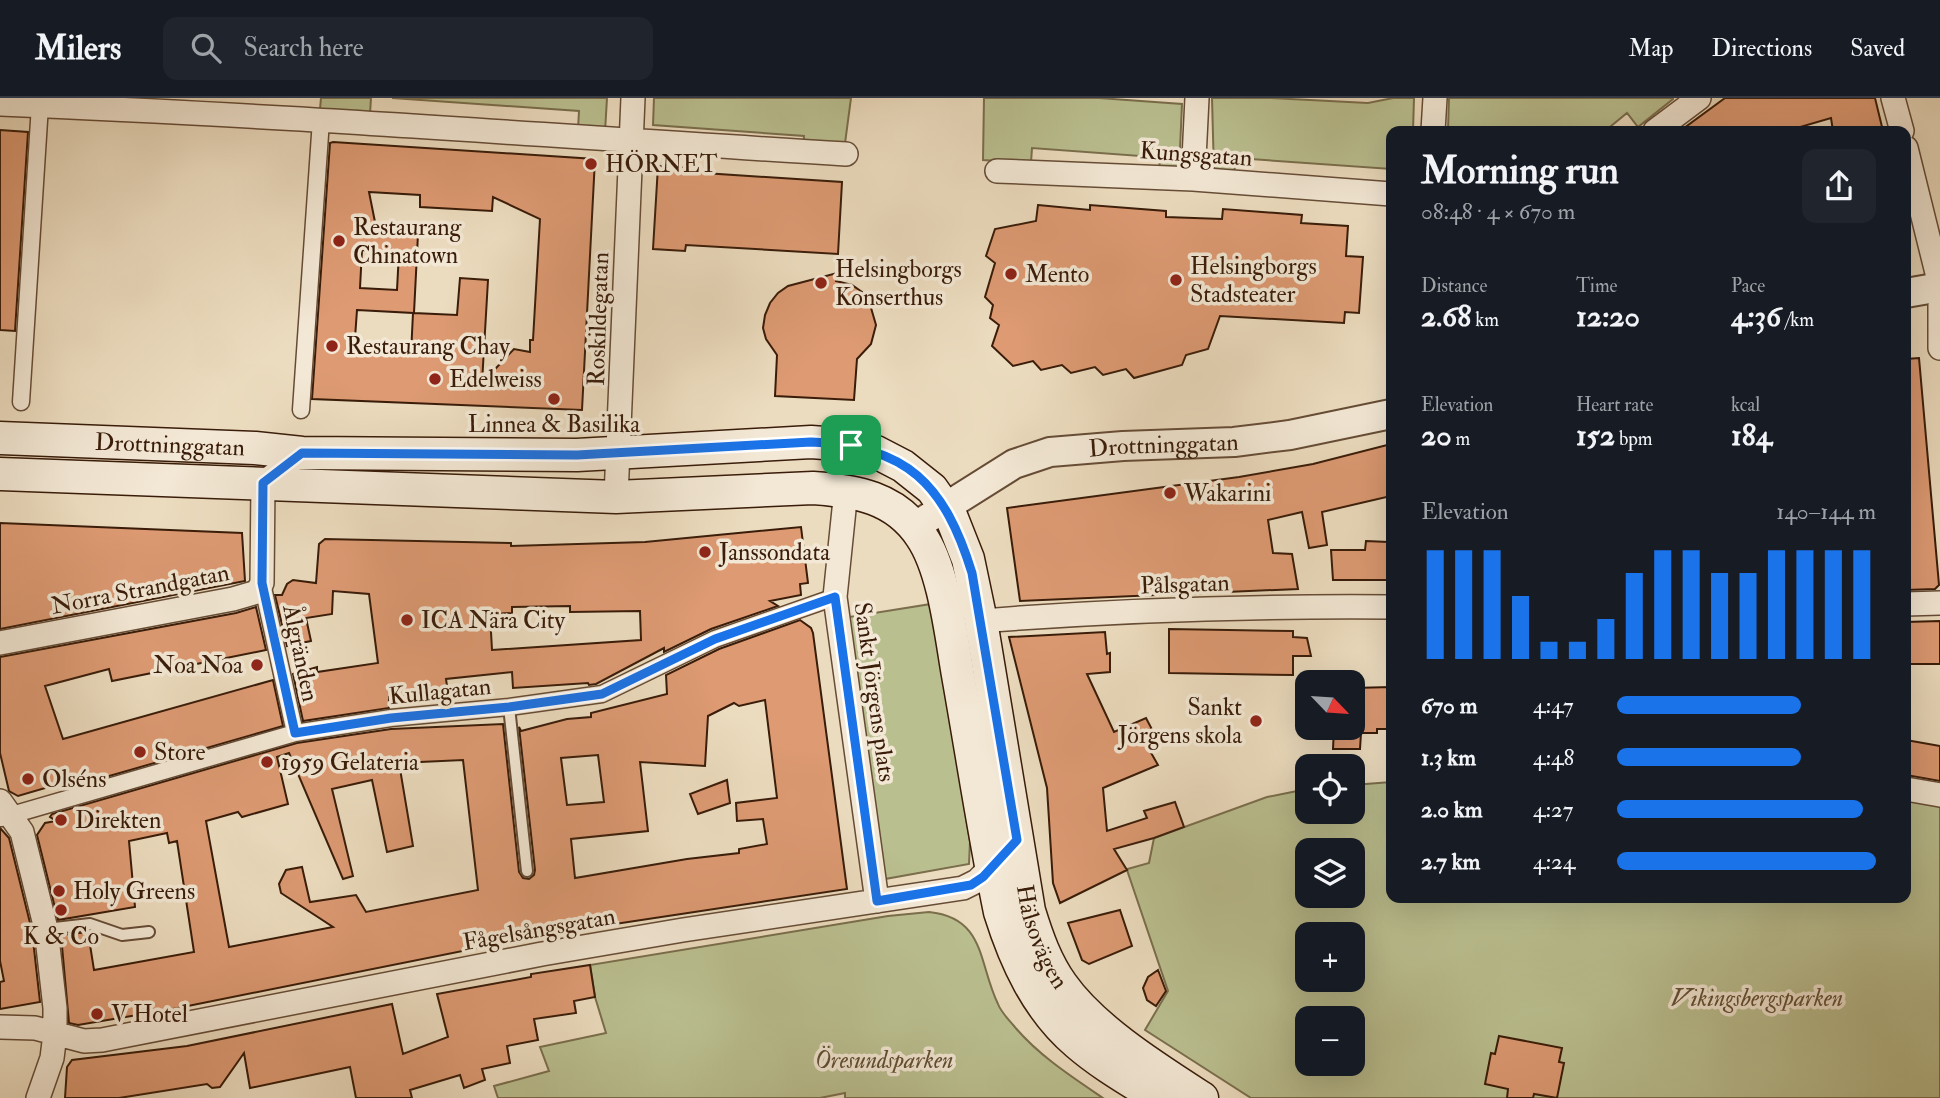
<!DOCTYPE html>
<html lang="en">
<head>
<meta charset="utf-8">
<style>
  :root { --surface:#171b24; --page:#20242c; --text:#f1f3f6; --muted:#9ea1a6; --line:#363941; --accent:#1a73e8 }
  body { margin:0; font-family:"IM FELL Double Pica",serif; background:var(--page); color:var(--text); height:100vh; display:flex; flex-direction:column; font-size:26px; white-space:nowrap }
  * { box-sizing:border-box; margin:0 }
  p { font-size:23px; color:var(--muted) }
  .icon { flex:none; width:38px; height:38px; fill:none; stroke:currentColor; stroke-width:2; stroke-linecap:round; stroke-linejoin:round }
  .map { position:relative; flex:1; overflow:hidden }
  .side { position:absolute; left:1386px; top:28px; width:525px; height:777px; display:flex; flex-direction:column; background:var(--surface); border-radius:14px; box-shadow:0 7px 28px #0002 }
  .side>* { flex:none }
  .needle { width:46px; rotate:115deg }
  .buttons { position:absolute; left:1295px; top:572px; display:grid; gap:14px }
  .buttons a { display:grid; place-items:center; width:70px; height:70px; border-radius:14px; background:var(--surface); box-shadow:0 7px 28px #0002; font-size:35px }
  .pin { position:absolute; display:grid; place-items:center; width:60px; height:60px; color:#fff; margin:-30px; border-radius:14px; box-shadow:0 4px 10px #0006 }
  .round { display:grid; place-items:center; flex:none; width:74px; height:74px; border-radius:14px; background:var(--page) }
  .summary { display:flex; align-items:center; justify-content:space-between; height:119px; padding:0 35px }
  h1 { font-size:38px; font-weight:700; line-height:52px }
  .stats { display:grid; grid-template-columns:repeat(3,1fr); gap:10px; height:119px; padding:7px 35px }
  .stats div { display:grid; align-content:center }
  .stats b { font-size:30px; font-weight:700 }
  .stats small { font-size:19px; font-weight:400 }
  .stats p { font-size:19px }
  .chart { height:196px; padding:14px 35px }
  .chart p { display:flex; justify-content:space-between }
  .chart svg { width:100%; height:126px; margin-top:7px; stroke:var(--accent); stroke-width:6 }
  ul { padding:0 35px; list-style:none; font-size:23px }
  li { display:grid; grid-template-columns:112px 84px 1fr; align-items:center; height:52px }
  li i { height:18px; border-radius:9px; background:var(--accent) }
  header { display:flex; align-items:center; gap:42px; box-sizing:border-box; height:98px; padding:0 35px; background:var(--surface); border-bottom:2px solid var(--line) }
  header strong { font-size:33px }
  nav { display:flex; gap:38px; margin-inline-start:auto; font-size:24px }
  .search { width:490px; height:63px; background:var(--page); display:flex; align-items:center; gap:18px; box-sizing:border-box; padding:0 24px; border-radius:14px; color:var(--muted); font-size:26px }
  .map>svg:first-child { display:block }
</style>
</head>
<body>
<header>
<strong>Milers</strong>
<div class="search"><svg class="icon" aria-label="search" viewBox="0 0 24 24"><circle cx="10" cy="10" r="6"/><path d="M15 15l6 6"/></svg>Search here</div>
<nav><a>Map</a><a>Directions</a><a>Saved</a></nav>
</header>
<div class="map">
<svg width="1940" height="1000" viewBox="0 0 1940 1000">
  <rect width="100%" height="100%" fill="#ecdcbf"/>
  <filter id="stains"><feTurbulence type="fractalNoise" baseFrequency=".00286" numOctaves="4"/><feColorMatrix values="0 0 0 0 .2 0 0 0 0 .09 0 0 0 0 .02 0 0 0 .5 -.17"/></filter>
  <radialGradient id="worn" r=".72"><stop offset=".6" stop-color="#630" stop-opacity="0"/><stop offset="1" stop-color="#630" stop-opacity=".3"/></radialGradient>
  <path fill="#babf90" stroke="#7a6e4c" stroke-width="2" fill-rule="evenodd" d="M321 0H371L370 16 320 11Z
    M392 0H607L605 34 578 31 579 13Z
    M654 0H851L844 53 803 50 804 38 653 27Z
    M984 0H1099L1182 6 1179 73 1159 71 1161 52 1142 50 1140 58 1032 50 1031 65 983 62Z
    M1212 0H1271L1368 5 1393 0H1414L1413 33H1391V71L1236 60 1234 76 1214 74Z
    M1449 0H1673V1L1638 29 1627 15 1605 33H1448Z
    M931 506 970 743 969 766 885 781 849 519Z
    M1391 684V800H1906V701L1940 707V1000H1251L1145 932 1168 893 1127 772H1124L1149 765 1154 740 1267 699 1307 691V714H1353V687ZM1307 752H1353V798H1307ZM1307 836H1353V882H1307ZM1307 920H1353V966H1307Z
    M929 814C986 820 978 865 998 906 1001 914 1008 921 1014 928 1038 957 1072 979 1103 1000H845V995L820 1000H498L494 988 549 973 540 949 606 935 595 899 590 867 888 818Z"/>
  <path fill="#dd9a73" stroke="#391c09" stroke-width="2" fill-rule="evenodd" d="M1725 0H1875L1883 33H1833L1831 20 1793 31 1792 33H1680Z
    M0 32 28 34 15 233 0 232Z
    M333 44 595 61 582 312 312 301 330 45ZM369 94 420 97V109L492 113 493 99 540 121 533 242H530V254L514 251 482 285 488 182 460 180 457 217 414 215 418 136 377 134ZM362 152 399 154 397 192 360 190ZM357 212 413 215 411 256 354 254Z
    M658 68 689 70V74L842 84 838 156 686 147 685 153 653 151Z
    M1038 107 1090 112V107L1166 113V119L1222 121 1223 111 1302 117 1301 125 1348 128 1346 158 1363 159 1359 215 1345 214 1344 225 1220 218 1208 251 1186 257 1182 267 1134 280 1126 271 1103 277 1095 269 1071 275 1062 267 1041 272 1033 263 1013 268 992 248 999 227 990 220 993 207 985 199 995 165 986 158 995 131 1036 123Z
    M837 175 836 183 852 187 862 194 869 203 876 227 871 246 857 261 854 302 775 298 777 257 766 241 763 230 765 217 770 205 778 195 788 188Z
    M1919 260 1939 487 1935 491 1906 492V261Z
    M1391 346V398L1322 414 1327 447 1309 450 1302 414 1268 422 1273 455 1292 456 1298 491 1020 503 1007 410 1239 379 1313 366Z
    M0 425 242 435 245 483 0 531Z
    M801 429 808 485 800 486 801 497 770 503 778 508 711 531 664 554V550L596 586 589 587 588 585 513 590 512 574 446 581 448 595 389 599V610L303 623 293 576 317 569V574L378 565 369 496 333 493 332 516 306 520 311 543 287 548 275 497H282L287 486 293 482 316 485 319 446 325 441 511 445V448L645 444ZM570 508V514L640 513 641 542 492 552 490 516 512 515V509Z
    M1366 443 1388 444 1389 453H1391V482H1333L1331 452H1365Z
    M256 509 266 552 112 583 109 571 45 588 63 641 273 582 283 628 71 689 76 681 18 698 9 693 0 655V559L236 515Z
    M800 522 811 530 813 535 847 791 542 837 173 911 78 927 69 925 61 837 88 834 94 872 194 854 177 743 169 745 167 735 129 743 135 809 58 822 37 737 45 725 56 723 50 719 52 716 297 645 391 631 503 626 519 774 523 780 529 781 534 777 535 772 519 629 521 633 567 621 591 619V615L667 596 666 577 719 551ZM765 602 777 700 736 705 737 723 763 721 767 746 739 751V755L687 761 575 780 571 741 648 733 640 664 705 668 708 618 734 605 739 608ZM289 655 343 781 353 778 332 691 372 682 387 754 413 748 399 665 463 662 478 792 366 814 356 797 310 804 302 769 286 772 279 786 281 795 333 829 229 849 206 723 238 714 242 719 288 706 277 659ZM598 657 604 704 567 707 561 660Z
    M1940 523V566H1906V524Z
    M1169 531 1293 533V539L1307 540 1311 558H1293V577L1169 575Z
    M1105 534 1107 556 1110 555V574L1087 576 1114 634 1146 620 1157 641 1146 646 1158 667 1103 690 1107 733 1147 720 1144 713 1175 704 1184 729 1154 740 1114 751 1127 772 1060 805 1053 785 1047 690 1009 539Z
    M1391 589V631H1377V635H1361L1360 651H1333L1334 630H1353V590Z
    M1906 642 1940 648V683L1906 677Z
    M727 682 730 705 698 716 690 696Z
    M0 730 9 740 32 833 40 904 0 911V884L4 883 0 863Z
    M1120 812 1132 848 1089 866 1082 862 1068 825Z
    M590 867 595 899 574 903 576 915 534 921 538 942 507 948 510 965 482 971 485 982 464 990 460 977 410 992 412 1000H356L350 969 250 990 244 955 220 989 212 990 207 986 119 1000H65L67 969 72 962 187 948 392 906 403 956 448 939 437 896 531 879V876Z
    M1158 872 1166 893 1156 908 1147 902 1143 890 1148 879Z
    M1499 938 1562 950 1559 964 1564 965 1557 1000 1534 996 1533 1000H1507L1508 991 1485 986 1491 955 1495 956Z"/>
  <g fill="none" stroke-linecap="round" stroke-linejoin="round">
    <g stroke="#664c36" stroke-width="14">
      <path id="service" d="M509 609 527 773
        M46 831 90 826 122 837 149 834"/>
    </g>
    <g stroke="#664c36" stroke-width="19">
      <path id="pedestrian" d="M21 304 40 7
        M301 312 321 22
        M262 485 295 635
        M1 720 295 635 391 620 509 609 602 596 715 541 835 499"/>
    </g>
    <g stroke="#664c36" stroke-width="26">
      <path id="minor" d="M1893 0 1902 33
        M0 6C282 17 564 39 846 56
        M1433 33 1435 0
        M1655 33 1699 0
        M1906 50 1940 187
        M997 73 1193 81 1391 96
        M1193 81 1197 0
        M1940 208V250
        M846 392 835 499 877 803
        M616 399 633 0
        M1906 506 1940 505
        M981 523C1117 512 1255 508 1391 509
        M0 545 233 501 257 494 262 485 263 385 302 355
        M1906 691 1940 697
        M0 703 22 734 46 831 55 910V936L52 960 38 1000
        M0 929 35 930 84 943 102 942 542 856 683 832 963 790 977 783 998 762"/>
    </g>
    <g stroke="#664c36" stroke-width="32">
      <g id="tertiary">
        <path d="M1906 195 1940 189"/>
        <path id="s1" d="M914 429 1014 366 1050 354 1123 348 1234 344 1290 337 1391 316"/>
      </g>
    </g>
    <g stroke="#391c09" stroke-width="35">
      <g id="secondary">
        <path id="s2" d="M0 340 255 350 302 355 577 357 811 344 851 347 876 354 903 368 932 391 951 418 968 461 981 523 1029 813C1037 839 1046 865 1062 887 1093 931 1157 971 1202 1000"/>
        <path d="M0 376 616 399 813 390C856 393 895 399 921 438 944 471 951 537 958 577 972 656 984 736 1000 814 1015 862 1037 911 1077 945 1101 966 1131 983 1158 1000"/>
      </g>
    </g>
    <use href="#service" stroke="#f3e8d5" stroke-width="10"/>
    <use href="#pedestrian" stroke="#f3e8d5" stroke-width="16"/>
    <use href="#minor" stroke="#f3e8d5" stroke-width="23"/>
    <use href="#tertiary" stroke="#f3e8d5" stroke-width="28"/>
    <use href="#secondary" stroke="#f3e8d5" stroke-width="32"/>
  </g>
  <g fill="none" stroke-linecap="round" stroke-linejoin="round">
    <g stroke="#fff" stroke-width="14">
      <path id="route" d="M811 344C907 347 945 387 972 475L1017 742 983 779 971 787 877 803 835 499 715 541 602 596 509 609 391 620 295 635 262 485 263 385 302 355 577 357Z"/>
    </g>
    <use href="#route" stroke="#1a73e8" stroke-width="9"/>
  </g>
  <g fill="#8f2418" stroke="#f3e8d5" stroke-width="2.5">
    <circle cx="591" cy="66" r="7"/>
    <circle cx="339" cy="143" r="7"/>
    <circle cx="1011" cy="176" r="7"/>
    <circle cx="1176" cy="182" r="7"/>
    <circle cx="821" cy="185" r="7"/>
    <circle cx="332" cy="248" r="7"/>
    <circle cx="435" cy="281" r="7"/>
    <circle cx="554" cy="301" r="7"/>
    <circle cx="1170" cy="395" r="7"/>
    <circle cx="705" cy="454" r="7"/>
    <circle cx="407" cy="522" r="7"/>
    <circle cx="257" cy="567" r="7"/>
    <circle cx="1256" cy="623" r="7"/>
    <circle cx="140" cy="654" r="7"/>
    <circle cx="267" cy="664" r="7"/>
    <circle cx="28" cy="681" r="7"/>
    <circle cx="61" cy="722" r="7"/>
    <circle cx="59" cy="793" r="7"/>
    <circle cx="61" cy="812" r="7"/>
    <circle cx="97" cy="916" r="7"/>
  </g>
  <g text-anchor="middle" stroke-width="7" stroke-linejoin="round" paint-order="stroke">
    <g font-size="24" fill="#391c09" stroke="#f3e8d5">
      <text transform="translate(1196 56) rotate(4)" y="8">Kungsgatan</text>
      <text transform="translate(598 221) rotate(-88)" y="8">Roskildegatan</text>
      <text dy="8" stroke="none"><textPath href="#s2" startOffset="170">Drottninggatan</textPath></text>
      <text dy="8" stroke="none"><textPath href="#s1" startOffset="270">Drottninggatan</textPath></text>
      <text transform="translate(1185 486) rotate(-2)" y="8">Pålsgatan</text>
      <text transform="translate(140 491) rotate(-11)" y="8">Norra Strandgatan</text>
      <text transform="translate(301 555) rotate(78)" y="8">Ålgränden</text>
      <text transform="translate(440 593) rotate(-6)" y="8">Kullagatan</text>
      <text transform="translate(875 594) rotate(82)" y="8">Sankt Jörgens plats</text>
      <text transform="translate(539 831) rotate(-10)" y="8">Fågelsångsgatan</text>
      <text dy="8" stroke="none"><textPath href="#s2" startOffset="1410">Hälsovägen</textPath></text>
    </g>
    <g font-size="24" fill="#391c09" stroke="#f3e8d5" text-anchor="start">
      <text x="605" y="74">HÖRNET</text>
      <text x="353" y="137">Restaurang<tspan x="353" dy="28">Chinatown</tspan></text>
      <text x="1190" y="176">Helsingborgs<tspan x="1190" dy="28">Stadsteater</tspan></text>
      <text x="835" y="179">Helsingborgs<tspan x="835" dy="28">Konserthus</tspan></text>
      <text x="1025" y="184">Mento</text>
      <text x="346" y="256">Restaurang Chay</text>
      <text x="449" y="289">Edelweiss</text>
      <text x="554" y="334" text-anchor="middle">Linnea &amp; Basilika</text>
      <text x="1184" y="403">Wakarini</text>
      <text x="719" y="462">Janssondata</text>
      <text x="421" y="530">ICA Nära City</text>
      <text x="243" y="575" text-anchor="end">Noa Noa</text>
      <text x="1242" y="617" text-anchor="end">Sankt<tspan x="1242" dy="28">Jörgens skola</tspan></text>
      <text x="154" y="662">Store</text>
      <text x="281" y="672">1959 Gelateria</text>
      <text x="42" y="689">Olséns</text>
      <text x="75" y="730">Direkten</text>
      <text x="73" y="801">Holy Greens</text>
      <text x="61" y="846" text-anchor="middle">K &amp; Co</text>
      <text x="111" y="924">V Hotel</text>
    </g>
    <g font-size="24" font-style="italic" fill="#604d32" stroke="#f3e8d5">
      <text x="1757" y="908">Vikingsbergsparken</text>
      <text x="884" y="970">Öresundsparken</text>
    </g>
  </g>
  <rect width="100%" height="100%" filter="url(#stains)"/>
  <rect width="100%" height="100%" fill="url(#worn)"/>
</svg>
<div class="buttons">
<a><svg class="needle" viewBox="-14 -14 28 28"><path d="M0-13l5 13h-10z" fill="#e53935"/><path d="M0 13l5-13h-10z" fill="#9ea1a6"/></svg></a>
<a><svg class="icon" aria-label="locate" viewBox="0 0 24 24"><circle cx="12" cy="12" r="6"/><path d="M12 2v4M12 18v4M2 12h4M18 12h4"/></svg></a>
<a><svg class="icon" aria-label="layers" viewBox="0 0 24 24"><path d="M12 4l9 5-9 5-9-5zM3 14l9 5 9-5"/></svg></a>
<a>+</a>
<a>−</a>
</div>
<div class="pin" style="left:851px;top:347px;background:#1e9e55"><svg class="icon" aria-label="arrive" viewBox="0 0 24 24"><path d="M6 21V4h12l-3 4 3 4H6"/></svg></div>
<section class="side">
<div class="summary"><div><h1>Morning run</h1><p>08:48 · 4 × 670 m</p></div><a class="round"><svg class="icon" aria-label="share" viewBox="0 0 24 24"><path d="M12 15V3M7 8l5-5 5 5M5 13v7h14v-7"/></svg></a></div>
<div class="stats">
<div><p>Distance</p><b>2.68<small> km</small></b></div>
<div><p>Time</p><b>12:20</b></div>
<div><p>Pace</p><b>4:36<small> /km</small></b></div>
</div>
<div class="stats">
<div><p>Elevation</p><b>20<small> m</small></b></div>
<div><p>Heart rate</p><b>152<small> bpm</small></b></div>
<div><p>kcal</p><b>184</b></div>
</div>
<div class="chart"><p><span>Elevation</span>140–144 m</p>
<svg viewBox="0 0 160 44" preserveAspectRatio="none"><path d="M5 44V6M15 44V6M25 44V6M35 44V22M45 44V38M55 44V38M65 44V30M75 44V14M85 44V6M95 44V6M105 44V14M115 44V14M125 44V6M135 44V6M145 44V6M155 44V6"/></svg>
</div>
<ul>
<li><b>670 m</b>4:47<i style="width:71%"></i></li>
<li><b>1.3 km</b>4:48<i style="width:71%"></i></li>
<li><b>2.0 km</b>4:27<i style="width:95%"></i></li>
<li><b>2.7 km</b>4:24<i style="width:100%"></i></li>
</ul>
</section>
</div>
</body>
</html>
